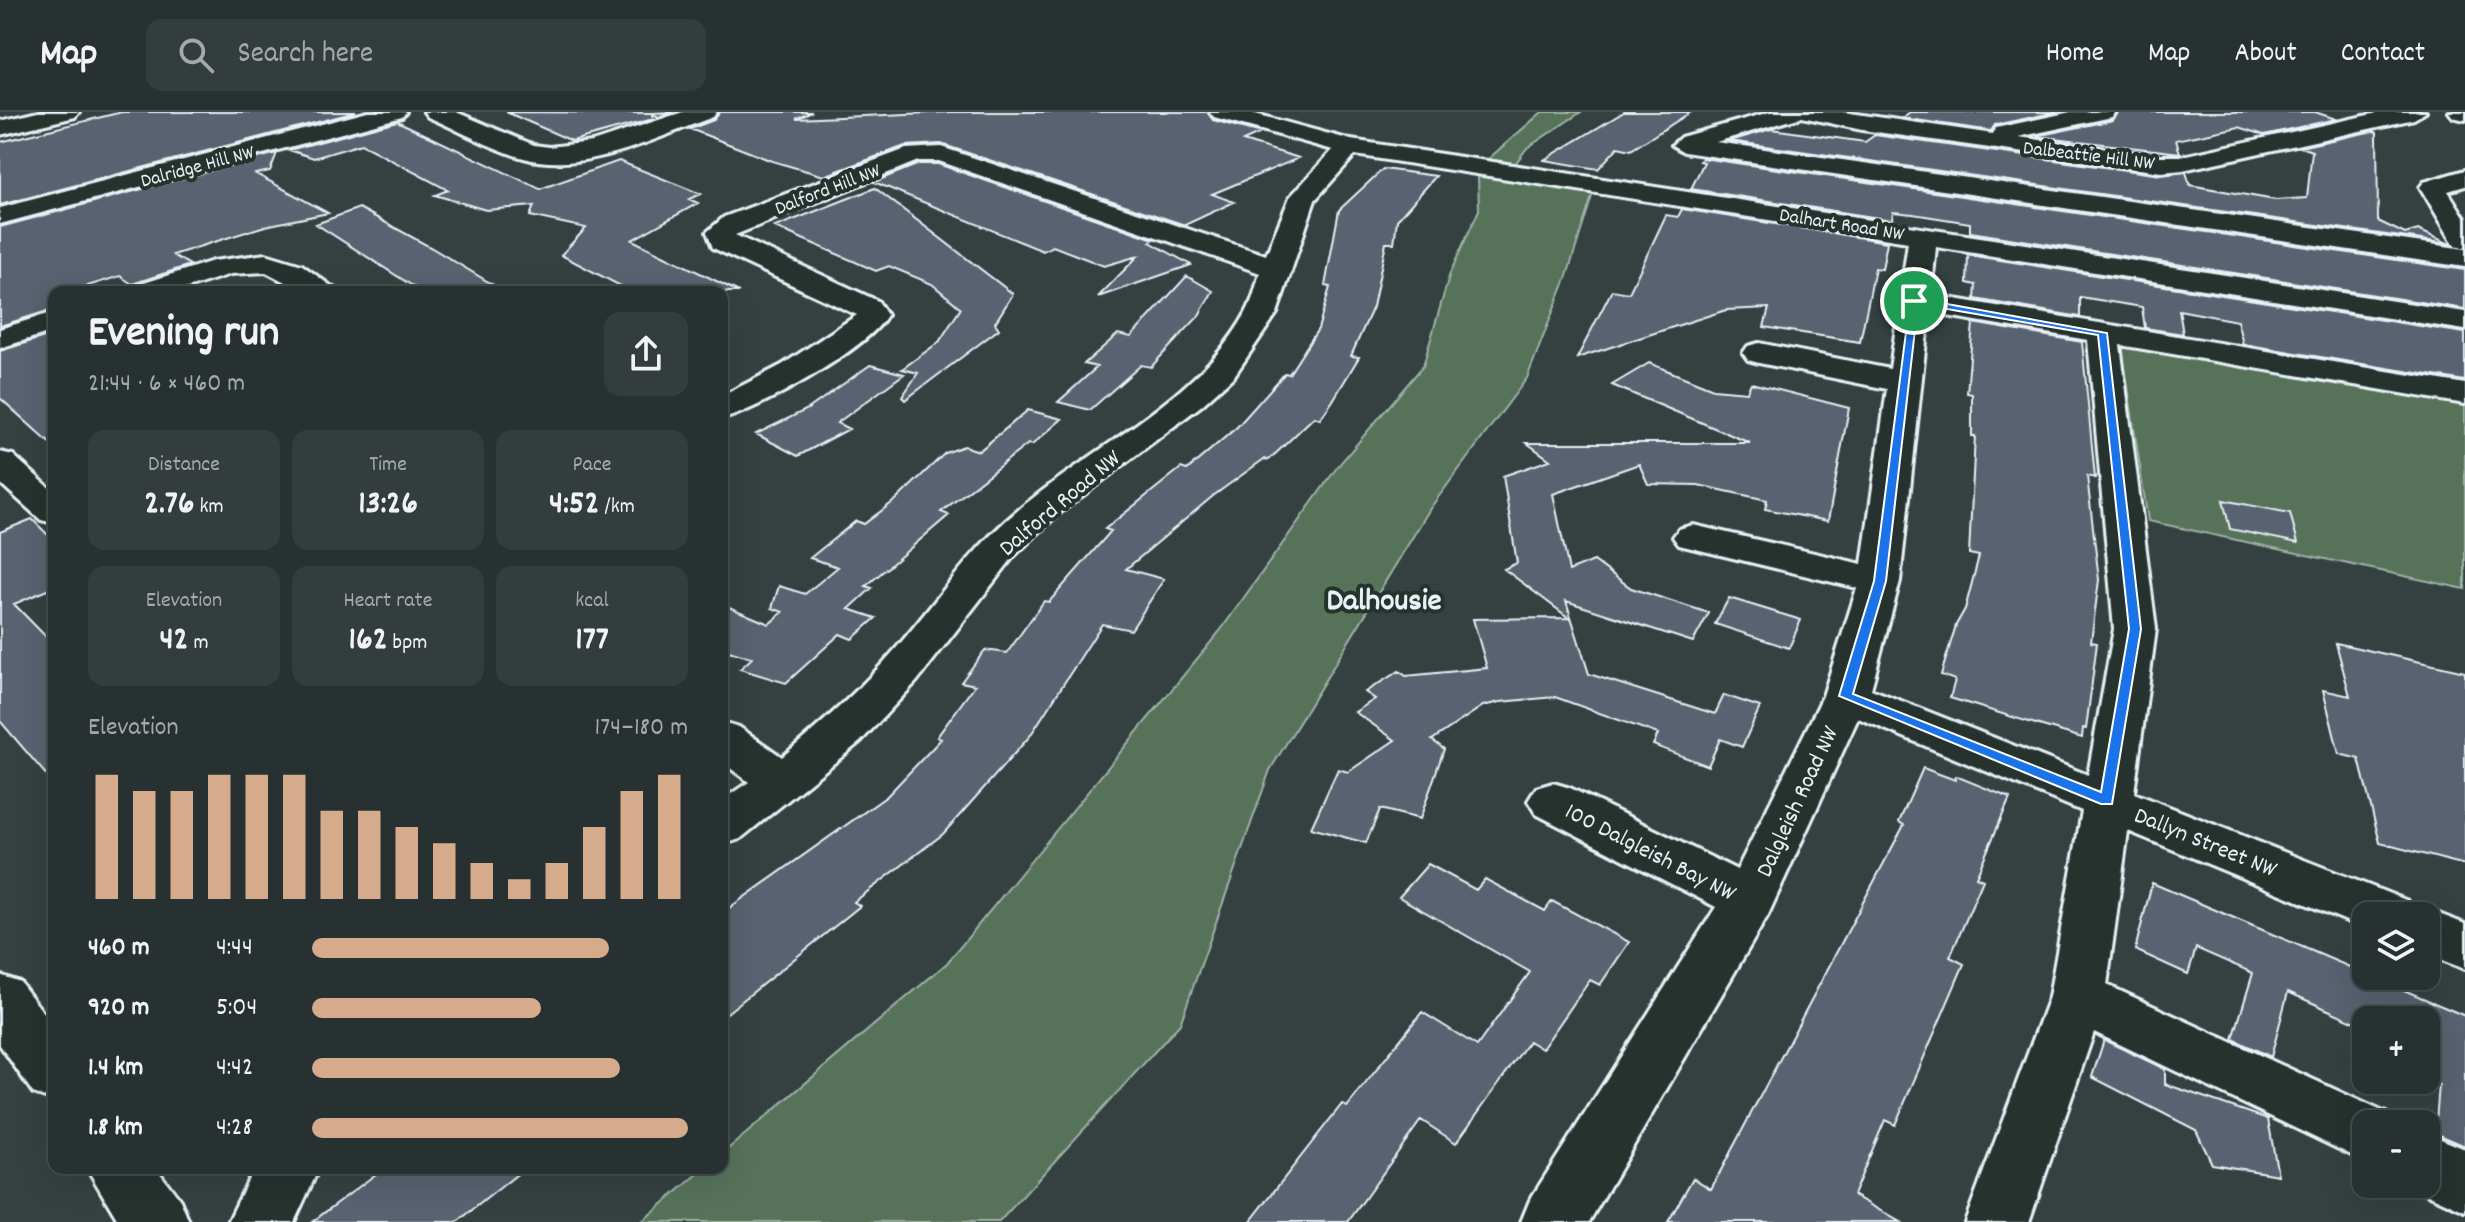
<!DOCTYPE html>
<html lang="en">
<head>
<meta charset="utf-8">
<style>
  :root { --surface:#283131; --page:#343d3d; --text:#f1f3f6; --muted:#a5a9ab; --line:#444c4d; --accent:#d6ab8b }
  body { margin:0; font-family:Dekko,sans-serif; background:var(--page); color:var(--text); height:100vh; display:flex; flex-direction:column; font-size:30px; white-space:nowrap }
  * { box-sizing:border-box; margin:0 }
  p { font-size:26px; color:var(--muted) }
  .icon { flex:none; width:44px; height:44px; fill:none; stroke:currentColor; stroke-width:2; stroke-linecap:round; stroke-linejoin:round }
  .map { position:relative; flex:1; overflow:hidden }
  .sheet { position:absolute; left:48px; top:174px; width:680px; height:888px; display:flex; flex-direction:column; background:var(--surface); border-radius:16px; box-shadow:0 8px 32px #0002,0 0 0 2px var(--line) }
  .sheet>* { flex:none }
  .buttons { position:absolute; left:2352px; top:790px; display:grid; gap:16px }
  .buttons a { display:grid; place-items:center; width:88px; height:88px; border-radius:16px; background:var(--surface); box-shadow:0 8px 32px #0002,0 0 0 2px var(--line); font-size:40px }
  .pin { position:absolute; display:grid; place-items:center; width:68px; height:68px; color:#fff; margin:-34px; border:4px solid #fff; border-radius:50%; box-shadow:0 2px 8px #0007 }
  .round { display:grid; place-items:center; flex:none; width:84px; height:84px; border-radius:16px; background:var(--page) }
  .headline { display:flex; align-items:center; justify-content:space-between; height:136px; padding:0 40px }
  h1 { font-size:44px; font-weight:800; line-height:60px }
  .metrics { display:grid; grid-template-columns:repeat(3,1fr); gap:12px; height:136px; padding:8px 40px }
  .metrics div { display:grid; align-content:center; border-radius:16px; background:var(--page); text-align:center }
  .metrics b { font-size:34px; font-weight:800 }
  .metrics small { font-size:22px; font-weight:400 }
  .metrics p { font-size:22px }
  .chart { height:224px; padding:16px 40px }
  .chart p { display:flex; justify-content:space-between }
  .chart svg { width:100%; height:144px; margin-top:8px; stroke:var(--accent); stroke-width:6 }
  ul { padding:0 40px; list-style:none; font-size:26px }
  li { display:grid; grid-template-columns:128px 96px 1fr; align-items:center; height:60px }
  li i { height:20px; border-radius:10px; background:var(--accent) }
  header { display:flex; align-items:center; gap:48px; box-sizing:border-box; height:112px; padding:0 40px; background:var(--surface); border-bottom:2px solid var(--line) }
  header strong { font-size:38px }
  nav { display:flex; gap:44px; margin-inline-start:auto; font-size:28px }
  .search { width:560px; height:72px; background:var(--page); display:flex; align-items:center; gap:20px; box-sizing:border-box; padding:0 28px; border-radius:16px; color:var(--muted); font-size:30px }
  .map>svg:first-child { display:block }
</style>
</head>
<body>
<header>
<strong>Map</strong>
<div class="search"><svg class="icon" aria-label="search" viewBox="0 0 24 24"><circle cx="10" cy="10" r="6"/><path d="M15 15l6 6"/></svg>Search here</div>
<nav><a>Home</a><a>Map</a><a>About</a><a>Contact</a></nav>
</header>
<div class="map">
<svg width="2465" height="1110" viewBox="0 0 2465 1110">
  <rect width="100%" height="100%" fill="#354141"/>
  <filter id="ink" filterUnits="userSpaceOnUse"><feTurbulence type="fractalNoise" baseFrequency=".0125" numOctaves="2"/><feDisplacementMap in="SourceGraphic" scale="16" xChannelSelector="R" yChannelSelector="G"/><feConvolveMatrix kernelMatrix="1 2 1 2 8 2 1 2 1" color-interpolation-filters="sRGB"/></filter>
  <g filter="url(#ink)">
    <path fill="#57735a" stroke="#a0b2a9" stroke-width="2" d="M1542 0H1581L1527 36 1515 52 1487 48Z
      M1478 64 1593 81 1567 164 1527 266 1431 395 1270 658 1180 912 999 1110H641L705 1056H722V1042L947 851 1220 519 1338 354 1423 254 1450 161 1479 98Z
      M2121 229 2465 288V477L2148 409Z"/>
    <path fill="#58626f" stroke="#e8f1f8" stroke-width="2" d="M122 0H356L0 93V30Z
      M506 0 652 1 673 0 659 5 652 2 653 7 572 29Z
      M720 0H812L796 7 951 0H1207L1213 8 1261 21 1243 29 1299 46 1212 82 1234 90 1185 113 941 32 905 34 824 64 772 49 690 17 714 8Z
      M1624 0H1691L1631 38 1618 35 1598 57 1544 48Z
      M1910 0H2057L1995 13 1991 19 1902 6Z
      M2119 0H2315L2336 7 2264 23 2239 15 2176 28 2180 41 2036 24 2113 8Z
      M397 9 540 77 619 49 701 82 689 87 698 91 632 128 739 180H673L661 174 632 180 561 143 586 116 530 104 534 94 486 98 435 83 448 78 361 32 314 46 289 38Z
      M1771 17 1865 30 1875 23 2161 63 2186 60 2190 73 2275 88 2307 86 2312 39 2300 35 2373 19 2377 20 2378 109 2405 122 2418 118 2450 132 1730 29Z
      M277 41 270 59 256 62 328 101 265 114 173 143 190 153 132 172 120 164 68 180H54V197L0 214V115Z
      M1702 46 2465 158V197L1970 120V111L1913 102 1893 100 1892 108 1691 77 1704 50 1700 49Z
      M919 52H938L1154 127 1150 130 1191 153 1098 185 1138 144 1104 154 1053 134 1043 139 874 70Z
      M1383 57 1436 64 1397 108 1394 131H1386L1373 195 1351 244 1359 245 1332 290 1320 307 1314 305 1269 348 1264 347 1213 384 1126 457 1164 467 1131 518 1102 512 1030 624 943 722 854 790 860 794 722 905V801L887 684 941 627 937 625 975 573 961 570 985 538 1007 541 1044 489 1049 490 1111 419 1105 417 1181 356 1187 358 1237 315 1285 261 1289 262 1318 217 1330 175 1325 174 1339 98Z
      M875 76 1013 182 995 211 999 217 905 288 902 285 918 261 902 257 939 230 961 196 932 172 889 154 876 159 775 115Z
      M359 96 432 136 505 180H422L316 112Z
      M1682 97 1887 130 1882 157 1875 156 1860 230 1764 215 1769 196 1726 198 1577 246 1612 178 1629 181 1666 103 1678 105Z
      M1968 143 2465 221V269L2243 232 2237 209 2179 198 2183 222 2145 216 2142 195 2080 185V205L1975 187 1976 173 1967 171Z
      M1187 164 1213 179 1198 205 1151 255 1141 253 1090 298 1058 290 1097 255 1084 252 1118 222 1131 225Z
      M1973 211 2082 230 2095 366 2087 364 2099 468 2091 530 2097 531 2086 617 2083 616 2082 626 1950 586 1955 568 1941 563 1956 513 1965 497 1979 444 1969 442 1975 324H1972V282L1967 281Z
      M54 222V335L0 286V239Z
      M1649 251 1713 277 1747 280 1751 271 1849 296 1828 409 1765 397 1767 388 1698 373 1648 372 1639 352 1553 382 1569 459 1594 449 1631 476 1709 501 1693 530 1566 489 1589 562 1715 602 1724 583 1760 595 1742 635 1720 627 1708 654 1653 633 1658 622 1555 585 1500 590 1483 594 1432 628 1444 637 1420 707 1380 697 1366 731 1311 716 1338 657 1348 660 1395 628 1355 600 1375 587 1365 580 1399 559 1406 564 1487 556 1473 507 1569 506 1504 457 1517 451 1503 364 1550 348 1527 331H1750L1612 273Z
      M870 253 904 262 837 311 849 317 798 344 756 322 808 297Z
      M1028 298 1062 307 1032 333 1028 332 941 400 949 403 866 474 872 476 849 497 876 506 852 527 840 522 786 571 740 557 752 546 722 537V492L769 512 783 500 772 496 779 474 805 482 838 455 810 446 856 409 864 412 897 387 945 341 964 334 979 339Z
      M2223 388 2290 401 2298 431 2230 417Z
      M32 407 54 429V475L14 492 54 533V672L0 609V420Z
      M1729 486 1801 508 1789 536 1715 512Z
      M2336 531 2465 560V753L2380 731 2359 647 2339 642 2323 578 2350 584Z
      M1923 656 1955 668 1956 664 2010 686 1976 765 1983 768 1950 845 1964 852 1895 1013 1885 1008 1853 1083 1900 1110H1668L1693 1066 1711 1077 1904 713 1899 710Z
      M1428 752 1476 778 1485 767 1545 799 1552 789 1629 830 1600 873 1590 868 1542 937 1529 929 1456 1031 1421 1008 1348 1110H1250L1342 992 1347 995 1422 900 1477 934 1530 860 1399 785Z
      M2152 771 2465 904V1034L2435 1021 2439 973 2426 967V908H2366L2364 914 2288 880 2271 945 2233 927 2253 861 2196 836 2188 862 2135 838Z
      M2104 928 2165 957V972L2268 1007 2278 1063 2212 1052 2196 1018 2092 965Z
      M384 1056H525L457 1110H312Z"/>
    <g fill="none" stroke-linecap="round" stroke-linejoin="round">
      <g stroke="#e8f1f8" stroke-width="6">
        <path id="minor" d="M368 0H406L402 5 0 112V96Z
          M424 0H456L534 33 549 35 592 30 683 0H717L713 5C657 25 585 63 524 46 491 37 459 18 428 5Z
          M1210 0H1248L1351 28 2465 200V218L1936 135 1931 183 2465 272V292L2120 233 2156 517 2134 681 2408 789 2414 801 2426 797 2465 812V857L2426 842V804H2366V817L2128 719 2107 873 2388 1002 2392 1012H2366V1050L2094 920 2029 1110H1965L2049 885 2082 699 1858 606 1768 803 1589 1110H1521L1530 1088 1716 795 1536 702 1528 689 1536 676 1553 671 1570 676 1737 758 1823 584 1857 476 1679 433 1673 425 1679 417 1693 413 1862 452 1887 277 1759 251 1748 248 1743 241 1748 234 1759 231 1890 257 1908 130 1355 43 1315 88 1277 201 1234 264 1202 293 1057 403 1014 444 917 569 860 630 740 727 722 733V688L749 670 722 650V610L739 615 782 645C818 615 853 584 884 550 920 511 950 466 986 428 1062 348 1194 297 1246 201 1253 189 1256 174 1260 161L939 49H918L735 123 878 189 887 203C870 235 759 298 722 307V284L782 253 857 203 713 136 707 120 724 105 906 37 941 35 1266 143 1290 85 1333 38 1214 5ZM1929 201 2088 228 2114 517 2088 663 1871 577 1900 469Z
          M1770 0H1843L1993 22 1996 16 2071 0H2116L2112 5 2018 25 2161 44H2183L2382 0H2426L2414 7 2183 58 2161 60 1862 18 1802 5 1716 30 2465 137V155L1684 40 1672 33 1681 25Z
          M2449 0H2465V8L2453 5Z
          M2465 58V74L2448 79 2465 106V136L2455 134 2420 75 2424 70Z
          M266 142 302 153 339 180H304L266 160 231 162 175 180H131L135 174 213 149Z
          M54 200V219L0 236V217Z
          M0 340 13 343 54 380V411L41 408 0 371Z
          M0 863 20 870 54 915V988L33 981 0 933Z
          M2426 1021 2465 1037V1099L2406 1072H2426Z
          M87 1056H156L180 1088 189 1110H119Z
          M254 1056H319L294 1110H228Z"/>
      </g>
      <g stroke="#e8f1f8" stroke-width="6">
        <path id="major" d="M38 0H79L75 5 0 23V9Z"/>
      </g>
      <use href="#minor" fill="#26332d" fill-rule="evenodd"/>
      <use href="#major" fill="#26332d" fill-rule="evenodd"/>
    </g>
  </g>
  <path fill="#1a73e8" stroke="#fff" stroke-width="2" fill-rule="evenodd" d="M1914 186 2107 221 2141 517 2112 692H2101L1839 584 1874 469 1910 189ZM1918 192 2098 223 2129 517 2101 680 1853 582 1886 469Z"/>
  <g text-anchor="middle" stroke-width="8" stroke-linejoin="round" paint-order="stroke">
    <g font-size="20" fill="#e8f1f8" stroke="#26332d">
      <text transform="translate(2089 42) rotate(7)" y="7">Dalbeattie Hill NW</text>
      <text transform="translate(197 53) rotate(-15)" y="7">Dalridge Hill NW</text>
      <text transform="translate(827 76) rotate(-21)" y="7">Dalford Hill NW</text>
      <text transform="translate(1842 111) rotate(9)" y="7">Dalhart Road NW</text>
    </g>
    <g font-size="24" fill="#e8f1f8" stroke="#26332d">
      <text transform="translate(1059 390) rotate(-40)" y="8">Dalford Road NW</text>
      <text transform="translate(1796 689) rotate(-65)" y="8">Dalgleish Road NW</text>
      <text transform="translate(2206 729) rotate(22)" y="8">Dallyn Street NW</text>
      <text transform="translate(1651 739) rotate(27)" y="8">100 Dalgleish Bay NW</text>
    </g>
    <g font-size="32" font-weight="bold" fill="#e8f1f8" stroke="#26332d">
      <text x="1384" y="497">Dalhousie</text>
    </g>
  </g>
</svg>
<div class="buttons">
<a><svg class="icon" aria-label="layers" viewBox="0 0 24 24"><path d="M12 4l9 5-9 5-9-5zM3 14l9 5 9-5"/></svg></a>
<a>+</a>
<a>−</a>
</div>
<div class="pin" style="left:1914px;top:189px;background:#1e9e55"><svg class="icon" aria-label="arrive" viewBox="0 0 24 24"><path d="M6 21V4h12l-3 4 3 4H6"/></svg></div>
<section class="sheet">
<div class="headline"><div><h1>Evening run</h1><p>21:44 · 6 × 460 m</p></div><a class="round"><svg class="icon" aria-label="share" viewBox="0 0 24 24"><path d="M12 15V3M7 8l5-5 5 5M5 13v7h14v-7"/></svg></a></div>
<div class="metrics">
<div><p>Distance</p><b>2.76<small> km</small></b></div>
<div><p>Time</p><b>13:26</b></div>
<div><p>Pace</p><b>4:52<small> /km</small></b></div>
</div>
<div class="metrics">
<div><p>Elevation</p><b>42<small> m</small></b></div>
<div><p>Heart rate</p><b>162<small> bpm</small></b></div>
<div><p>kcal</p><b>177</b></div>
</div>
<div class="chart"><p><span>Elevation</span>174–180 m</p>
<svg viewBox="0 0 160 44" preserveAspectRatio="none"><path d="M5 44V6M15 44V11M25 44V11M35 44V6M45 44V6M55 44V6M65 44V17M75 44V17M85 44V22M95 44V27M105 44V33M115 44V38M125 44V33M135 44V22M145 44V11M155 44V6"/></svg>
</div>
<ul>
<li><b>460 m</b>4:44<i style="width:79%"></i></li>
<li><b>920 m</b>5:04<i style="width:61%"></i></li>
<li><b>1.4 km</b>4:42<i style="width:82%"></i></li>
<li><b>1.8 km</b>4:28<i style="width:100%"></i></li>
</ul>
</section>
</div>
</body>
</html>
